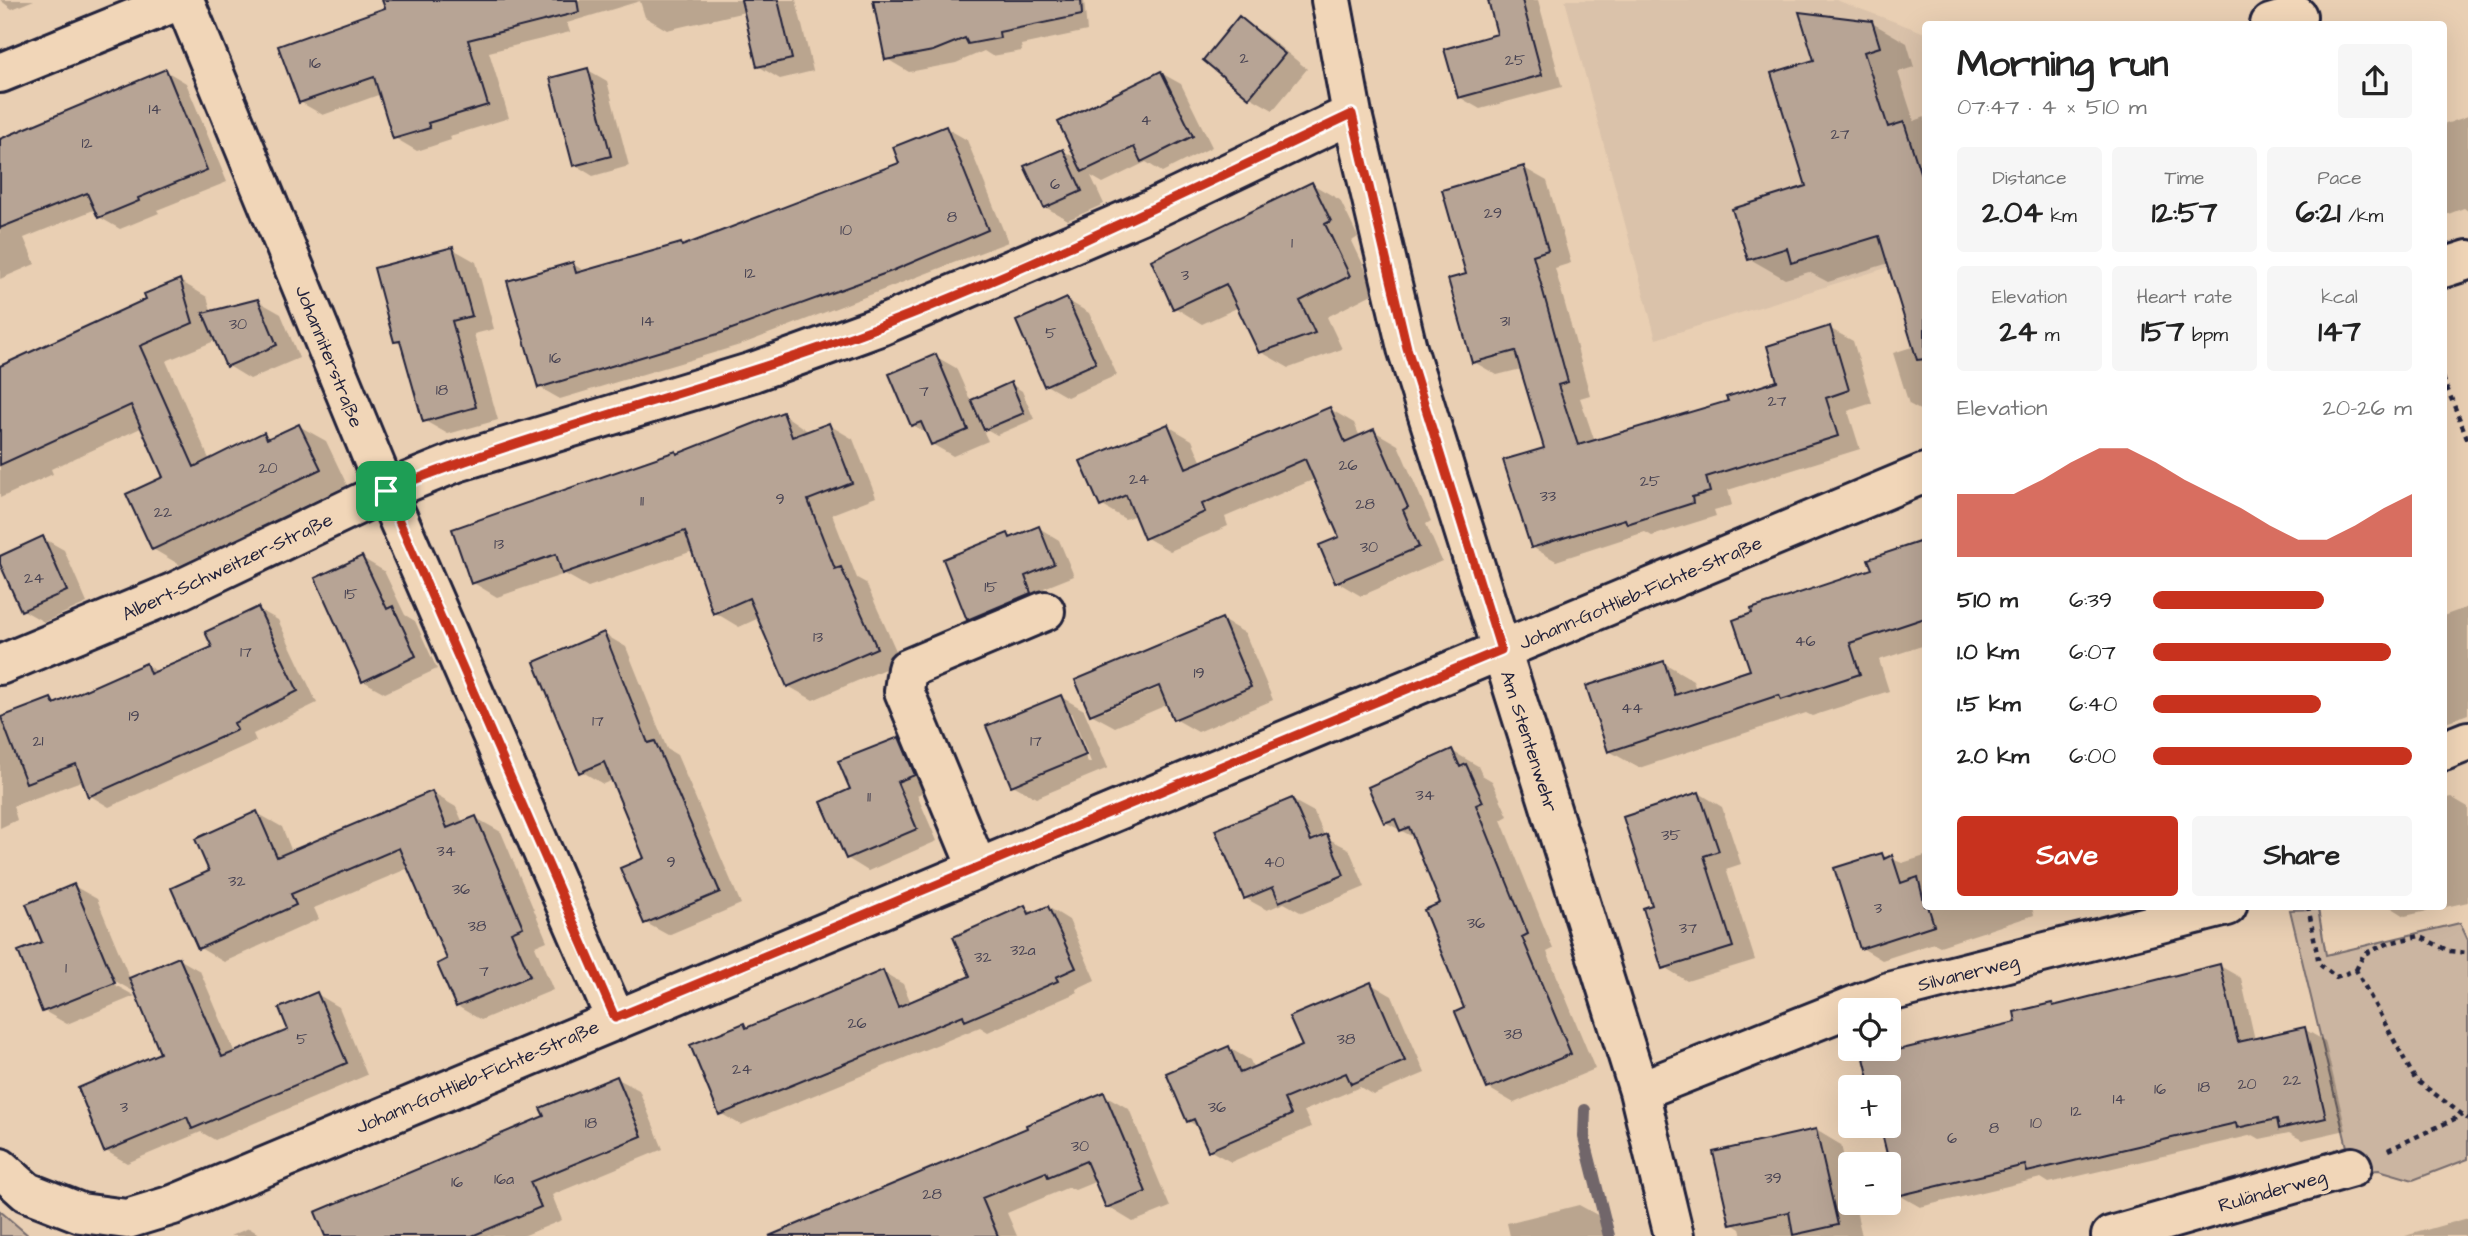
<!DOCTYPE html>
<html lang="en">
<head>
<meta charset="utf-8">
<style>
  :root { --surface:#fff; --page:#f6f6f6; --text:#222; --muted:#767676; --accent:#c8321e }
  body { margin:0; font-family:"Architects Daughter",sans-serif; background:var(--page); color:var(--text); height:100vh; display:flex; flex-direction:column; font-size:26px; white-space:nowrap }
  * { box-sizing:border-box; margin:0 }
  p { font-size:23px; color:var(--muted) }
  .icon { flex:none; width:38px; height:38px; fill:none; stroke:currentColor; stroke-width:2; stroke-linecap:round; stroke-linejoin:round }
  .map { position:relative; flex:1; overflow:hidden }
  .panel { position:absolute; left:1922px; top:21px; width:525px; height:889px; display:flex; flex-direction:column; background:var(--surface); border-radius:7px; box-shadow:0 7px 28px #0002 }
  .panel>* { flex:none }
  .buttons { position:absolute; left:1838px; top:998px; display:grid; gap:14px }
  .buttons a { display:grid; place-items:center; width:63px; height:63px; border-radius:7px; background:var(--surface); box-shadow:0 7px 28px #0002; font-size:35px }
  .pin { position:absolute; display:grid; place-items:center; width:60px; height:60px; color:#fff; margin:-30px; border-radius:14px; box-shadow:0 4px 10px #0006 }
  .round { display:grid; place-items:center; flex:none; width:74px; height:74px; border-radius:7px; background:var(--page) }
  .head { display:flex; align-items:center; justify-content:space-between; height:119px; padding:0 35px }
  h1 { font-size:38px; font-weight:800; line-height:52px }
  .metrics { display:grid; grid-template-columns:repeat(3,1fr); gap:10px; height:119px; padding:7px 35px }
  .metrics div { display:grid; align-content:center; border-radius:7px; background:var(--page); text-align:center }
  .metrics b { font-size:30px; font-weight:800 }
  .metrics small { font-size:19px; font-weight:400 }
  .metrics p { font-size:19px }
  .chart { height:196px; padding:14px 35px }
  .chart p { display:flex; justify-content:space-between }
  .chart svg { width:100%; height:126px; margin-top:7px; fill:var(--accent); opacity:.7 }
  .button { display:flex; gap:14px; margin-top:auto; padding:14px 35px }
  .button a { flex:1; height:80px; border-radius:7px; background:var(--accent); color:#fff; font-size:28px; font-weight:800; line-height:80px; text-align:center }
  .button a+a { background:var(--page); color:var(--text) }
  ul { padding:0 35px; list-style:none; font-size:23px }
  li { display:grid; grid-template-columns:112px 84px 1fr; align-items:center; height:52px }
  li i { height:18px; border-radius:9px; background:var(--accent) }
  .map>svg:first-child { display:block }
</style>
</head>
<body>
<div class="map">
<svg width="2468" height="1236" viewBox="0 0 2468 1236">
  <rect width="100%" height="100%" fill="#e9cfb3"/>
  <filter id="ink" filterUnits="userSpaceOnUse"><feTurbulence type="fractalNoise" baseFrequency=".0143" numOctaves="2"/><feDisplacementMap in="SourceGraphic" scale="14" xChannelSelector="R" yChannelSelector="G"/><feConvolveMatrix kernelMatrix="1 2 1 2 8 2 1 2 1" color-interpolation-filters="sRGB"/></filter>
  <g filter="url(#ink)">
    <path fill="#dac2aa" d="M1565 0H1836L1925 33V256L1656 339Z"/>
    <path fill="#cbb5a1" stroke="#766c6e" stroke-width="2" d="M2318 909 2326 955 2460 923 2468 940V1159L2413 1180 2379 1170 2353 1172 2290 910Z
      M0 1211 29 1236H0Z"/>
    <path fill="#0003" fill-rule="evenodd" d="M0 0H34L12 9Z
      M384 0H796L813 71 780 79 758 66 745 12 667 30 645 17 640 1 567 23 570 32 489 52 509 118 450 136 451 140 417 151 395 138 381 94 323 115 300 102 387 9Z
      M875 0H1084L1087 31 1021 45 1022 51 992 56 984 51 956 63 909 72 887 59Z
      M1490 0H1538L1562 87 1480 109 1459 97 1500 35Z
      M1239 18 1262 32 1307 69 1273 110 1250 97 1205 59Z
      M1872 23 1907 43 1914 67 1898 72 1914 121 1925 117V413L1909 404 1893 353 1915 346 1889 263 1828 282 1809 272 1785 279 1750 259 1809 187 1816 61Z
      M588 70 607 81 629 166 593 176 575 165Z
      M166 71 186 83 227 182 157 210 159 213 120 229 99 217 96 209 24 238 35 264 0 279V143Z
      M1161 73 1181 84 1212 147 1162 172 1146 162 1103 183 1091 176 1104 204 1068 220 1045 207 1063 151 1078 159Z
      M2468 116V211L2464 208 2443 216V125Z
      M946 128 967 140 1008 242 740 345 560 399 539 387 573 264 586 272 681 244 684 247 902 164Z
      M1524 168 1547 181 1571 263 1555 268 1590 395 1580 398 1595 442 1730 403 1780 382 1829 328 1853 341 1872 403 1848 411 1860 449 1728 490 1732 505 1714 510 1716 516 1652 536 1645 532 1556 561 1532 547 1547 449 1521 369 1497 375 1474 362 1468 275Z
      M1312 184 1340 200 1358 237 1352 241 1376 292 1327 317 1342 349 1289 368 1261 352 1239 307 1202 324 1174 307Z
      M453 249 476 262 494 329 474 334 498 420 448 434 425 421 403 346 395 341Z
      M180 281 207 297 212 313 258 301 281 314 299 358 250 379 227 365 217 340 166 361 210 461 264 434 272 439 299 426 326 441 347 485 180 565 153 549 166 477 143 427 51 469 53 474 0 498V365L3 367 149 300Z
      M1067 300 1089 313 1117 375 1067 397 1046 385Z
      M935 356 956 368 971 402 1011 384 1022 391 1034 419 997 435 981 426 988 441 953 456 932 444 928 434 913 425Z
      M1330 409 1354 423 1360 437 1374 431 1398 445 1431 521 1426 524 1442 561 1361 596 1337 582 1341 538 1315 479 1225 517 1228 526 1170 551 1145 537 1136 515 1125 519 1101 505 1168 426 1192 440 1202 463Z
      M783 414 809 432 829 425 853 439 876 497 832 514 857 578 866 583 901 662 813 700 788 686 759 618 739 627 714 612 693 551 588 587 565 574 497 597 472 582 676 453 679 455Z
      M1039 528 1059 540 1074 576 1044 588 1051 605 989 631 969 619 1008 535 1013 538Z
      M43 538 64 550 87 603 44 622 23 610 0 560Z
      M1925 542V645L1879 660 1889 691 1812 716 1806 713 1639 768 1609 751 1664 663 1693 680 1696 690 1752 671 1874 570Z
      M362 558 384 571 405 615 415 621 437 669 385 693 363 681Z
      M2468 607V714L2443 723V616Z
      M258 609 278 620 317 703 253 734 256 741 109 807 89 795 84 780 13 806 17 820 0 828V719L51 700 58 704 146 665 158 672 214 648Z
      M1222 620 1245 633 1273 700 1198 732 1175 719 1169 704 1115 727 1091 714ZM1167 681 1168 684 1104 711V707Z
      M604 634 626 647 667 749 677 755 741 904 668 935 646 923V859L613 780 603 784 581 771Z
      M1061 697 1084 710 1108 768 1036 798 1013 785ZM1067 713H1071L1091 762 1088 763Z
      M899 739 921 751 935 787 917 795 937 841 868 871 847 858 853 790Z
      M1452 751 1478 766 1482 775 1492 781 1508 816 1501 820 1553 949 1547 952 1595 1069 1514 1103 1488 1088 1442 904 1415 838 1385 822Z
      M432 793 456 807 463 823 476 818 501 832 547 941 535 946 553 990 481 1020 457 1006 449 960 409 868 314 908 319 919 224 962 200 948 212 872 257 813 282 827 292 852Z
      M1699 793 1722 807 1741 864 1726 869 1755 960 1687 981 1664 967 1654 907Z
      M2451 797 2468 807V902L2405 916 2389 906H2443V799Z
      M1292 800 1314 812 1325 837 1349 849 1365 887 1302 913 1284 903 1267 910 1245 898Z
      M1882 855 1902 863 1925 856V906H2037L2032 908 2034 915 1940 946 1934 943 1882 960 1862 948Z
      M74 886 97 899 130 979 179 959 200 971 235 1053 290 1031 317 994 339 1007 367 1075 215 1140 201 1132 127 1163 106 1151 163 1054 138 994 108 977 106 980 135 996 67 1024 44 1011V943Z
      M1025 907 1035 913 1048 907 1069 920 1095 980 1076 989 1078 992 988 1032 980 1027 741 1125 720 1113 743 1025 750 1028 883 972 903 984 911 1003 973 977Z
      M2220 966 2241 978 2255 1040 2304 1029 2325 1041 2346 1130 2302 1140 2289 1133 2260 1139 2253 1135 2049 1183 2041 1178 1920 1207 1899 1195 1888 1125 2018 1023 2052 1005 2056 1007Z
      M1371 984 1392 996 1425 1073 1373 1095 1360 1087 1304 1111 1311 1127 1231 1162 1209 1150 1200 1128 1188 1121 1229 1048 1250 1060 1254 1069 1304 1047Z
      M616 1078 639 1090 663 1149 552 1195 562 1220 523 1236H325Z
      M1103 1094 1129 1109 1170 1207 1133 1222 1108 1207 1097 1181 1075 1190 1069 1187 1007 1213 1017 1236H773L1030 1129Z
      M1816 1130 1841 1145 1850 1183V1202H1854L1862 1236H1742L1740 1229 1732 1224Z
      M1579 1205 1601 1217 1606 1236H1510L1507 1223Z
      M2468 1218V1236H2405Z
      M249 1228 262 1236H230Z"/>
    <g fill="none" stroke-linecap="round" stroke-linejoin="round">
      <path stroke="#71666a" stroke-width="12" d="M1585 1110 1584 1137 1609 1236"/>
    </g>
    <path fill="#b7a495" stroke="#22223b" stroke-width="2" d="M382 0H577L579 12 468 40 488 105 428 123 430 128 393 139 374 77 299 103 278 46 385 8Z
      M741 0H778L792 59 757 67Z
      M873 0H1081L1082 15 999 32 1000 38 968 44 965 38 933 51 885 60Z
      M1488 0H1522L1542 75 1458 98 1444 49 1497 34Z
      M1799 12 1872 21 1880 47 1864 52 1888 127 1904 122 1925 188V359L1917 360 1879 236 1791 263 1787 248 1748 260 1732 209 1806 186 1771 73 1814 60Z
      M1239 16 1285 54 1249 98 1203 60Z
      M588 68 611 156 573 166 550 78Z
      M166 69 207 170 138 198 139 201 98 218 87 193 0 228V139Z
      M1161 71 1193 136 1141 162 1134 147 1082 172 1058 122Z
      M946 126 988 230 892 271 718 334 538 388 507 281 573 262 576 273 681 243 682 246 899 163 893 147Z
      M1063 149 1082 191 1044 208 1024 166Z
      M1524 166 1548 250 1533 255 1568 382 1558 385 1578 445 1728 401 1726 397 1777 381 1767 346 1830 326 1849 390 1826 398 1838 436 1706 477 1710 492 1692 497 1693 503 1627 524 1625 519 1531 548 1503 460 1544 448 1515 351 1472 363 1448 279 1466 274 1442 190Z
      M1312 182 1331 221 1325 224 1350 276 1300 301 1315 333 1259 353 1226 284 1173 309 1151 260Z
      M453 247 472 316 452 321 476 407 423 422 400 341 394 342 374 268Z
      M180 279 193 323 140 346 194 467 264 432 267 439 299 424 321 469 152 550 126 494 163 477 131 405 0 465V366L146 299 144 294Z
      M1067 298 1096 363 1044 386 1016 321Z
      M258 299 277 345 226 367 203 313Z
      M936 354 968 430 931 445 921 422 911 426 889 374Z
      M1011 382 1024 413 984 430 971 400Z
      M1330 407 1345 442 1374 429 1408 507 1403 510 1419 547 1335 583 1319 545 1339 537 1305 459 1202 504 1205 512 1144 539 1126 495 1100 507 1080 461 1168 424 1186 468Z
      M783 412 792 437 829 423 852 483 808 500 835 569 841 567 877 648 787 687 749 598 713 614 685 531 562 574 556 554 471 584 452 529 676 451 677 454Z
      M1039 526 1054 564 1025 576 1031 593 967 620 943 559 1008 533 1010 538Z
      M43 536 67 591 21 611 0 564V556Z
      M1925 540V618L1850 643 1860 674 1781 700 1779 695 1608 752 1586 686 1664 661 1675 695 1750 670 1733 620 1752 613 1751 609 1872 569 1868 559Z
      M362 556 387 609 393 606 416 656 362 682 315 578Z
      M258 607 298 691 234 723 237 730 88 797 76 764 26 783 1 717 51 698 54 704 146 663 150 674 212 647 205 632Z
      M1222 618 1251 687 1173 720 1159 686 1090 715 1075 680Z
      M604 632 648 743 655 741 720 892 644 924 620 868 644 858 604 762 579 773 534 662Z
      M1061 695 1086 755 1011 786 986 726Z
      M899 737 915 775 897 782 917 829 846 859 821 802 850 789 838 761Z
      M1452 749 1460 767 1466 764 1483 802 1476 805 1528 934 1522 937 1571 1054 1487 1089 1455 1012 1464 1008 1424 910 1440 903 1409 827 1400 831 1395 819 1384 823 1368 787Z
      M432 791 447 828 476 816 523 927 511 932 530 976 456 1007 437 964 447 959 399 848 291 894 296 905 198 949 171 888 209 871 195 839 257 811 277 857Z
      M1699 792 1719 851 1704 856 1733 947 1662 969 1643 908 1652 905 1623 817Z
      M1292 798 1311 841 1327 834 1344 875 1279 902 1273 887 1244 899 1215 830Z
      M1882 853 1884 859 1892 855 1901 883 1918 877 1925 906H1928L1934 925 1860 949 1834 868Z
      M74 884 115 983 42 1012 18 951 42 942 26 904Z
      M1025 905 1029 914 1048 906 1076 968 1056 977 1058 981 965 1021 963 1015 719 1115 690 1045 744 1023 746 1028 883 970 898 1007 970 976 953 937Z
      M179 957 222 1057 288 1030 279 1008 317 992 347 1063 192 1129 187 1117 104 1152 78 1088 160 1053 129 978Z
      M2220 964 2238 1042 2305 1027 2326 1118 2279 1129 2277 1119 2237 1128 2236 1123 2027 1172 2025 1165 1897 1196 1880 1125H1888V1087H1871L1864 1058 2016 1022 2014 1012 2052 1003 2053 1006Z
      M1371 982 1405 1061 1351 1084 1346 1073 1284 1099 1291 1115 1208 1151 1194 1119 1187 1122 1166 1073 1229 1046 1240 1073 1302 1046 1289 1017Z
      M617 1076 642 1136 530 1182 541 1207 472 1236H325L315 1212 544 1116 540 1108Z
      M1104 1092 1146 1192 1106 1208 1086 1161 1048 1177 1046 1172 982 1198 998 1236H769L1027 1128 1026 1125Z
      M1816 1129 1838 1225 1793 1235 1789 1212 1730 1225 1713 1152Z"/>
    <g fill="none" stroke-linecap="round" stroke-linejoin="round">
      <g stroke="#22223b" stroke-width="44">
        <path id="minor" d="M184 0 386 491 615 1018
          M1331 0 1352 114 1407 348 1639 1091 1674 1236
          M2270 24 2297 16
          M0 73 180 0
          M2443 268 2468 260
          M0 665 175 592 386 491 457 462 753 372 880 326 1155 208 1352 114
          M2443 751 2468 741
          M977 867 904 691 907 669 1045 611
          M1639 1091 1889 992 2227 906
          M0 1168 27 1192 81 1213 127 1219 173 1205 1925 473
          M2111 1236 2352 1167"/>
      </g>
      <path stroke="#22223b" stroke-width="4.5" stroke-dasharray="5 5" stroke-linecap="butt" d="M2443 378 2468 440
        M2308 906 2319 964 2336 977 2356 970 2415 1079 2468 1119
        M2356 970 2364 954 2389 943 2419 936 2449 951 2468 953
        M2388 1150 2463 1115"/>
      <use href="#minor" stroke="#f1d6b8" stroke-width="38"/>
    </g>
  </g>
  <g fill="none" stroke-linecap="round" stroke-linejoin="round" filter="url(#ink)">
    <g stroke="#fff" stroke-width="14">
      <path id="route" d="M1352 114 1407 348 1501 650 615 1018 386 491C547 426 717 388 878 327 1040 265 1196 188 1352 114Z"/>
    </g>
    <use href="#route" stroke="#c8321e" stroke-width="9"/>
  </g>
  <g text-anchor="middle" stroke-width="7" stroke-linejoin="round" paint-order="stroke">
    <g font-size="16" fill="#474252">
      <text x="1244" y="63">2</text>
      <text x="1515" y="65">25</text>
      <text x="315" y="68">16</text>
      <text x="155" y="114">14</text>
      <text x="1146" y="125">4</text>
      <text x="1840" y="139">27</text>
      <text x="87" y="148">12</text>
      <text x="1055" y="189">6</text>
      <text x="1493" y="218">29</text>
      <text x="952" y="222">8</text>
      <text x="846" y="235">10</text>
      <text x="1292" y="248">1</text>
      <text x="750" y="278">12</text>
      <text x="1185" y="280">3</text>
      <text x="648" y="326">14</text>
      <text x="1505" y="326">31</text>
      <text x="238" y="329">30</text>
      <text x="1051" y="338">5</text>
      <text x="555" y="363">16</text>
      <text x="442" y="395">18</text>
      <text x="924" y="396">7</text>
      <text x="1777" y="406">27</text>
      <text x="1348" y="470">26</text>
      <text x="268" y="473">20</text>
      <text x="1139" y="484">24</text>
      <text x="1650" y="486">25</text>
      <text x="1548" y="501">33</text>
      <text x="780" y="504">9</text>
      <text x="642" y="506">11</text>
      <text x="1365" y="509">28</text>
      <text x="163" y="517">22</text>
      <text x="499" y="549">13</text>
      <text x="1369" y="552">30</text>
      <text x="34" y="583">24</text>
      <text x="991" y="592">15</text>
      <text x="351" y="599">15</text>
      <text x="818" y="642">13</text>
      <text x="1805" y="646">46</text>
      <text x="246" y="657">17</text>
      <text x="1199" y="678">19</text>
      <text x="1632" y="713">44</text>
      <text x="134" y="721">19</text>
      <text x="598" y="726">17</text>
      <text x="38" y="746">21</text>
      <text x="1036" y="746">17</text>
      <text x="1425" y="800">34</text>
      <text x="869" y="802">11</text>
      <text x="1671" y="840">35</text>
      <text x="446" y="856">34</text>
      <text x="671" y="867">9</text>
      <text x="1274" y="867">40</text>
      <text x="237" y="886">32</text>
      <text x="461" y="894">36</text>
      <text x="1878" y="913">3</text>
      <text x="1476" y="928">36</text>
      <text x="477" y="931">38</text>
      <text x="1688" y="933">37</text>
      <text x="1023" y="955">32a</text>
      <text x="983" y="962">32</text>
      <text x="66" y="973">1</text>
      <text x="484" y="976">7</text>
      <text x="857" y="1028">26</text>
      <text x="1513" y="1039">38</text>
      <text x="302" y="1044">5</text>
      <text x="1346" y="1044">38</text>
      <text x="742" y="1074">24</text>
      <text x="2292" y="1085">22</text>
      <text x="2247" y="1089">20</text>
      <text x="2204" y="1092">18</text>
      <text x="2160" y="1094">16</text>
      <text x="2119" y="1104">14</text>
      <text x="124" y="1112">3</text>
      <text x="1217" y="1112">36</text>
      <text x="2076" y="1116">12</text>
      <text x="591" y="1128">18</text>
      <text x="2036" y="1128">10</text>
      <text x="1994" y="1133">8</text>
      <text x="1952" y="1143">6</text>
      <text x="1080" y="1151">30</text>
      <text x="1773" y="1183">39</text>
      <text x="504" y="1184">16a</text>
      <text x="457" y="1187">16</text>
      <text x="932" y="1199">28</text>
    </g>
    <g font-size="19" fill="#22223b" stroke="#f1d6b8">
      <text transform="translate(330 356) rotate(68)" y="7">Johanniterstraße</text>
      <text transform="translate(227 566) rotate(-25)" y="7">Albert-Schweitzer-Straße</text>
      <text transform="translate(1640 592) rotate(-23)" y="7">Johann-Gottlieb-Fichte-Straße</text>
      <text transform="translate(1530 741) rotate(72)" y="7">Am Stentenwehr</text>
      <text transform="translate(1968 972) rotate(-14)" y="7">Silvanerweg</text>
      <text transform="translate(477 1076) rotate(-23)" y="7">Johann-Gottlieb-Fichte-Straße</text>
      <text transform="translate(2272 1190) rotate(-16)" y="7">Ruländerweg</text>
    </g>
  </g>
</svg>
<div class="buttons">
<a><svg class="icon" aria-label="locate" viewBox="0 0 24 24"><circle cx="12" cy="12" r="6"/><path d="M12 2v4M12 18v4M2 12h4M18 12h4"/></svg></a>
<a>+</a>
<a>−</a>
</div>
<div class="pin" style="left:386px;top:491px;background:#1e9e55"><svg class="icon" aria-label="arrive" viewBox="0 0 24 24"><path d="M6 21V4h12l-3 4 3 4H6"/></svg></div>
<section class="panel">
<div class="head"><div><h1>Morning run</h1><p>07:47 · 4 × 510 m</p></div><a class="round"><svg class="icon" aria-label="share" viewBox="0 0 24 24"><path d="M12 15V3M7 8l5-5 5 5M5 13v7h14v-7"/></svg></a></div>
<div class="metrics">
<div><p>Distance</p><b>2.04<small> km</small></b></div>
<div><p>Time</p><b>12:57</b></div>
<div><p>Pace</p><b>6:21<small> /km</small></b></div>
</div>
<div class="metrics">
<div><p>Elevation</p><b>24<small> m</small></b></div>
<div><p>Heart rate</p><b>157<small> bpm</small></b></div>
<div><p>kcal</p><b>147</b></div>
</div>
<div class="chart"><p><span>Elevation</span>20–26 m</p>
<svg viewBox="0 0 160 44" preserveAspectRatio="none"><path d="M0 44V22L10 22L20 22L30 17L40 11L50 6L60 6L70 11L80 17L90 22L100 27L110 33L120 38L130 38L140 33L150 27L160 22V44z"/></svg>
</div>
<ul>
<li><b>510 m</b>6:39<i style="width:66%"></i></li>
<li><b>1.0 km</b>6:07<i style="width:92%"></i></li>
<li><b>1.5 km</b>6:40<i style="width:65%"></i></li>
<li><b>2.0 km</b>6:00<i style="width:100%"></i></li>
</ul>
<div class="button"><a>Save</a><a>Share</a></div>
</section>
</div>
</body>
</html>
